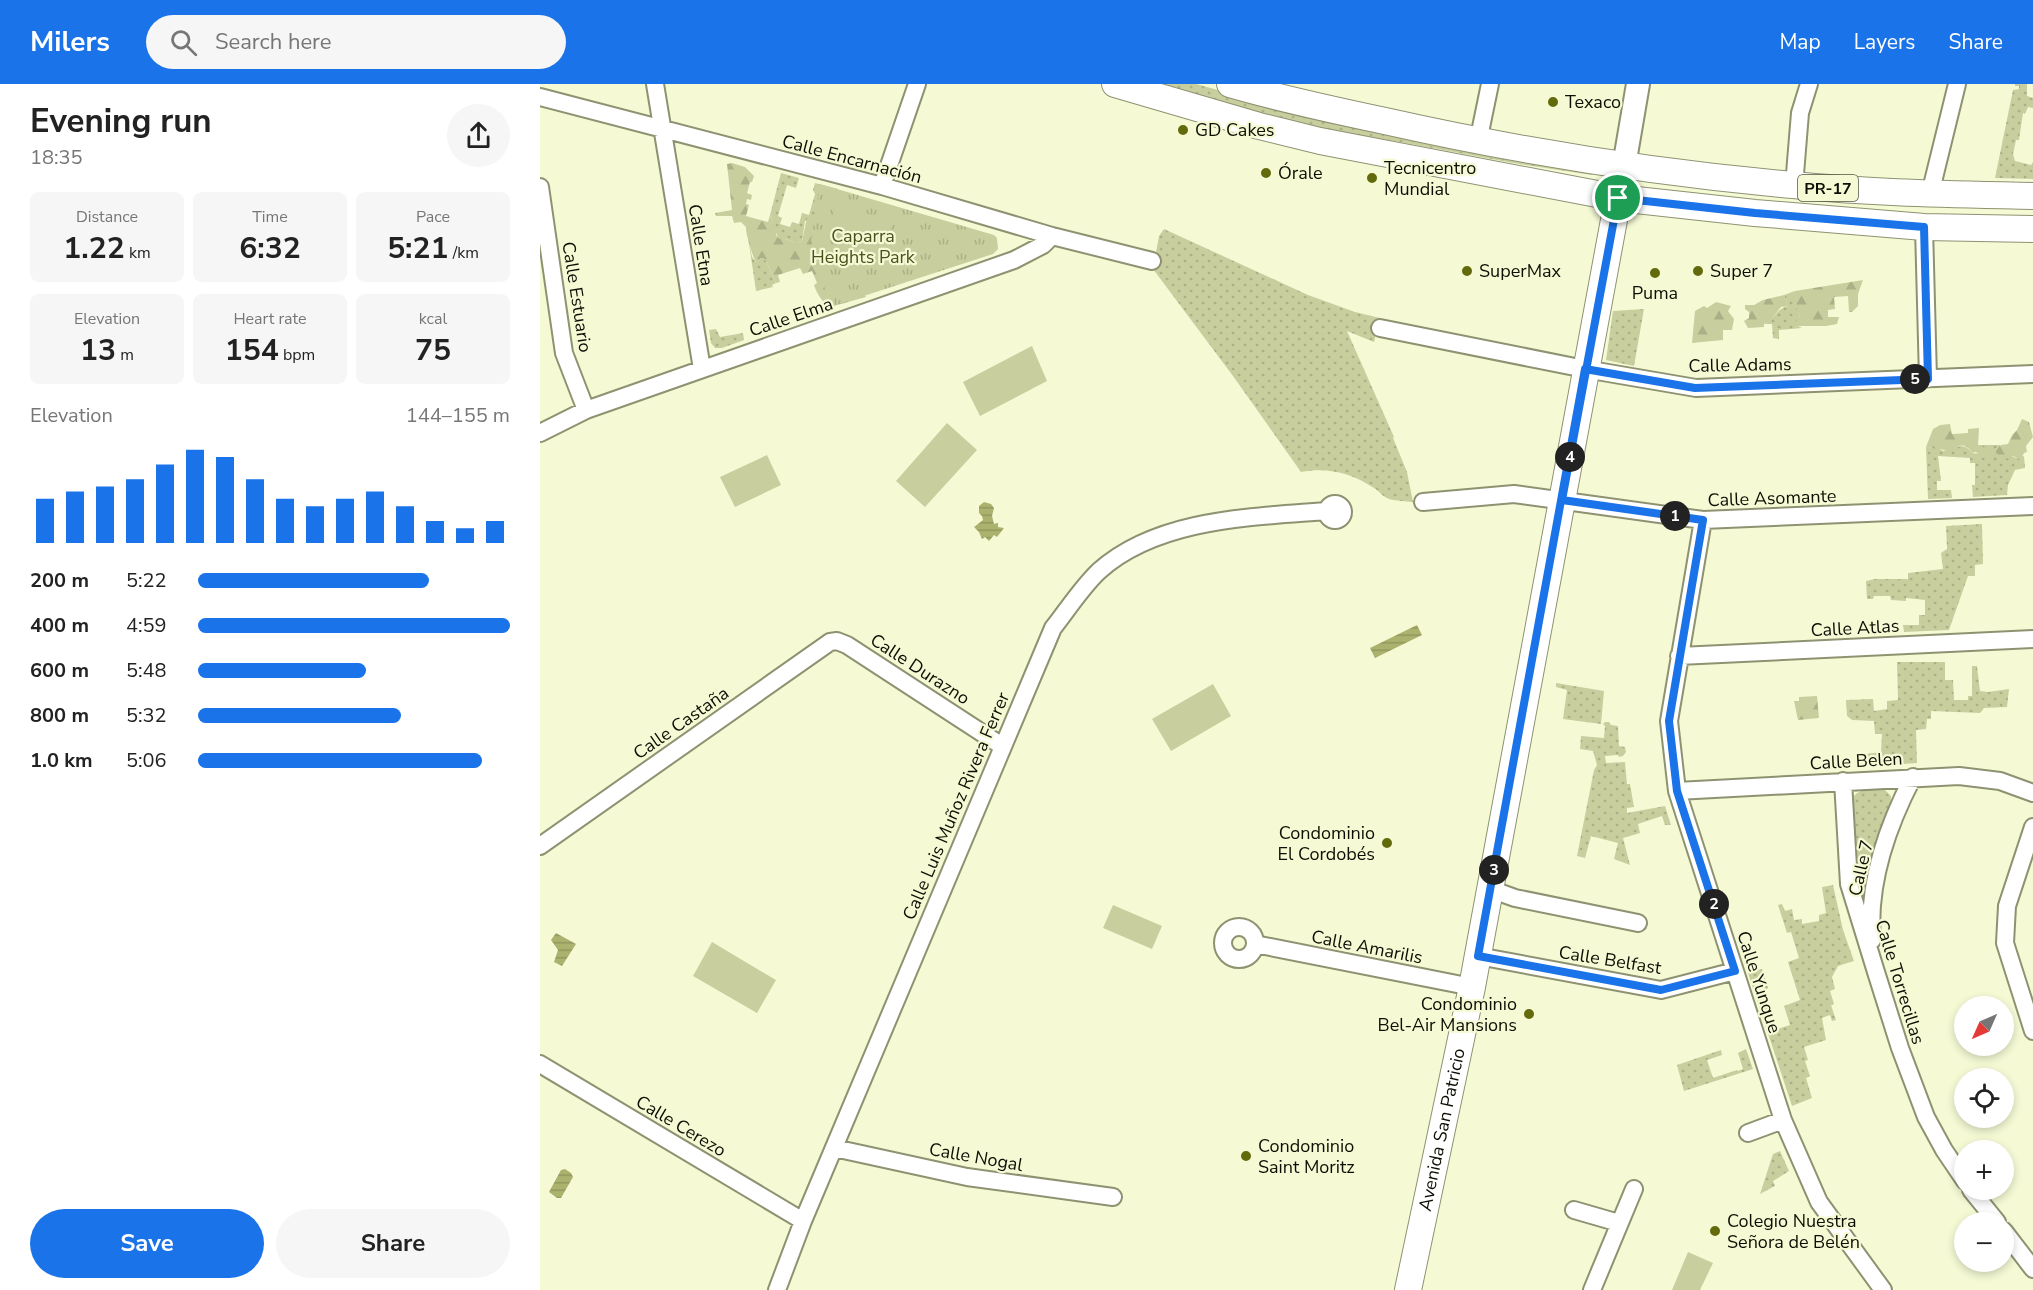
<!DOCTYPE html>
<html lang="en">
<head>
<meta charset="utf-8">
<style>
  :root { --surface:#fff; --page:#f6f6f6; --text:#222; --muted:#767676; --accent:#1a73e8 }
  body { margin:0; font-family:"Nunito Sans",sans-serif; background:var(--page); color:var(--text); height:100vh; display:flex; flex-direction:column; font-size:22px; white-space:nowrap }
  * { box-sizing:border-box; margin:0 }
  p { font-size:20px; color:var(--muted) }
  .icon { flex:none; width:33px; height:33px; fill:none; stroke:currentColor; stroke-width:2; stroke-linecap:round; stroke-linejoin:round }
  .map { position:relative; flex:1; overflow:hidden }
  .sheet { display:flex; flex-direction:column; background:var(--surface); width:540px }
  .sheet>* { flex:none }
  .needle { width:39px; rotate:225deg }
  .tools { position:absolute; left:1414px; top:912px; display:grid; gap:12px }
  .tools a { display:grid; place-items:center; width:60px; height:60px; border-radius:50%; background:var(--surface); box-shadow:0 3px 9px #0003; font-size:30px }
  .pin { position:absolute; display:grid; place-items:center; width:51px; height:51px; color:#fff; margin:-26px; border:3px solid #fff; border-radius:50%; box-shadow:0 2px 6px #0007 }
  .km { position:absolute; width:30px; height:30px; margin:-15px; border-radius:50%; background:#222; color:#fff; font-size:16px; line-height:30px; text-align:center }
  .round { display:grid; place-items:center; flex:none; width:63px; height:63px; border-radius:32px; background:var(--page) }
  .headline { display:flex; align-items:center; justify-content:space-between; height:102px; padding:0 30px }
  h1 { font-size:33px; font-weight:700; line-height:45px }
  .stats { display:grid; grid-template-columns:repeat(3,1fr); gap:9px; height:102px; padding:6px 30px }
  .stats div { display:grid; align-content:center; border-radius:9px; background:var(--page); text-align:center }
  .stats b { font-size:30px; font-weight:700 }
  .stats small { font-size:16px; font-weight:400 }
  .stats p { font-size:16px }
  .chart { height:168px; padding:12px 30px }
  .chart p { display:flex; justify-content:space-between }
  .chart svg { width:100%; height:108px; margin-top:6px; stroke:var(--accent); stroke-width:6 }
  .primary-button { display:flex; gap:12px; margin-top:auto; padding:12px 30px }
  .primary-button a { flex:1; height:69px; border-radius:36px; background:var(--accent); color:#fff; font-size:24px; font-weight:700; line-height:69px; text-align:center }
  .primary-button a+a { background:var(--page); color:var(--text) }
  ul { padding:0 30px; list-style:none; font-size:20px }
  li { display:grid; grid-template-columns:96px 72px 1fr; align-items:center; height:45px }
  li i { height:15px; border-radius:8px; background:var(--accent) }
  header { display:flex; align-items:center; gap:36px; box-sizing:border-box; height:84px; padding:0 30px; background:var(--accent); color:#fff }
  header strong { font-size:28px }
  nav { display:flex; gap:33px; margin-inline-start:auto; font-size:21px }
  .search { width:420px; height:54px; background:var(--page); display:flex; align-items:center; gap:15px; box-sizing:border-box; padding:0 21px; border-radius:33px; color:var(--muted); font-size:22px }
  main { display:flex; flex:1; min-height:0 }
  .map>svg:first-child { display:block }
</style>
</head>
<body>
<header>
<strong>Milers</strong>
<div class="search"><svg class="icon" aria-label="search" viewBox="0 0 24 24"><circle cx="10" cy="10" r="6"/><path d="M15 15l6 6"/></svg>Search here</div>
<nav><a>Map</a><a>Layers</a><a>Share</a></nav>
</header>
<main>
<section class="sheet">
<div class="headline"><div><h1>Evening run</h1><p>18:35</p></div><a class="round"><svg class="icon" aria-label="share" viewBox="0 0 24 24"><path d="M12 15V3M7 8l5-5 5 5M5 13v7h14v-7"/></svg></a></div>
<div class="stats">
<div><p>Distance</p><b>1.22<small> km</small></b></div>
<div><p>Time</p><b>6:32</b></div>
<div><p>Pace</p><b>5:21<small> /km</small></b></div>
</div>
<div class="stats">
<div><p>Elevation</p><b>13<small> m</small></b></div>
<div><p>Heart rate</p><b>154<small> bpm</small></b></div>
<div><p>kcal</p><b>75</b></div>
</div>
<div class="chart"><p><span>Elevation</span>144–155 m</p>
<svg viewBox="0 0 160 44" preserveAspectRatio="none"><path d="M5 44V26M15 44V23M25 44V21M35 44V18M45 44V12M55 44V6M65 44V9M75 44V18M85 44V26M95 44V29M105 44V26M115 44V23M125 44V29M135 44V35M145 44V38M155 44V35"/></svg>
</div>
<ul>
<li><b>200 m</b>5:22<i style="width:74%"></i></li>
<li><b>400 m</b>4:59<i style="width:100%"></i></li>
<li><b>600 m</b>5:48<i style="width:54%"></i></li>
<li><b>800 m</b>5:32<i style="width:65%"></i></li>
<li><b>1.0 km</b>5:06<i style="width:91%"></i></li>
</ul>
<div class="primary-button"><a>Save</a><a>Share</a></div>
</section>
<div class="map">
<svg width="1493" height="1206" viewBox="0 0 1493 1206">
  <defs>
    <pattern id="grass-dots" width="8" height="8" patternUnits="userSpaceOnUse" patternTransform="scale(1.5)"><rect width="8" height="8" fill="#c8ce9e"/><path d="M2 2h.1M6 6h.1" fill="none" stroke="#abb086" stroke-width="1.8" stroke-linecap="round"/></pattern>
    <pattern id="forest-firs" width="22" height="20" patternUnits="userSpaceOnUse" patternTransform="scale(1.5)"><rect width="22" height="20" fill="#c8ce9e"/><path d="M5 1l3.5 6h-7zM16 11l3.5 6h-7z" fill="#abb086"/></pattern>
    <pattern id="park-tufts" width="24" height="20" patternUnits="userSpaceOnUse" patternTransform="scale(1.5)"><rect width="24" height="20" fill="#c8ce9e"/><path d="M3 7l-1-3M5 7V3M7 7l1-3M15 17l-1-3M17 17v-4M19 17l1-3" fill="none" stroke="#abb086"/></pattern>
    <pattern id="water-rules" width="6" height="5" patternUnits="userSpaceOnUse" patternTransform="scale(1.5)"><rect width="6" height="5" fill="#abb26e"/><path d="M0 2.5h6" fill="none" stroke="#92985e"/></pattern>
  </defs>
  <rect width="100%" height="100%" fill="#f5fad5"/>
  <path fill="url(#grass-dots)" d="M611 0H656L685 8 1053 88 1052 91 973 79 855 57 791 49Z
    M1475 0H1487V12L1493 14V24L1488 23 1485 30 1483 29 1479 56H1476L1473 70 1475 77 1491 81 1493 78V95L1455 94 1473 6 1479 5V2H1475Z
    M241 89 259 94 256 104 247 101 238 132 242 134 240 140 250 143 252 138 259 140 262 129 269 131 275 110 273 106 275 99 298 105 279 137H265L262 157 257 159 245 155H240C233 148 236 139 230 131Z
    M624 145 768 211 815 228 840 234 834 258 807 247 854 353 853 354 867 388 873 418C866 417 856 417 849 415 843 413 839 407 834 404 811 389 788 383 761 388L693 292 613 185 619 152Z
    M208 153 212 173 216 178 221 174 225 175 236 199 232 201 233 203 216 207Z
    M1255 207 1254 218 1260 232 1258 235V242L1262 244 1239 246V255L1233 254 1232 240H1224C1234 236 1237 224 1248 222L1244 211Z
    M1104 225 1094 282 1066 276 1073 227Z
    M176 245 180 253 203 249 204 256 182 264H175L171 259 169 246Z
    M1438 361H1461L1456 365 1476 374 1484 372 1485 384 1475 386 1468 401 1467 411 1433 413 1432 401H1435V379H1430V374L1398 372 1401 397H1397V406H1411L1412 414 1388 415 1386 363 1398 364 1403 367C1415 364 1424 357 1432 369L1439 370Z
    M1442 440 1443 480 1435 481V492H1428L1409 546 1364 548 1363 541H1379V531H1385V516L1366 514V517L1351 516 1350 512H1334L1333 515H1327L1326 497 1335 495H1368V489L1403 485 1401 469 1407 465 1406 442Z
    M1357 578H1405V596H1413L1414 616H1428V612H1432V582H1437L1440 607 1448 608 1469 605 1467 623 1444 624 1440 629 1391 627V635H1387L1386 645 1376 646 1377 679 1319 683V671L1341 668 1342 650H1335L1334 637 1312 636 1307 632 1306 616 1333 615 1334 627 1347 625V617L1358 616Z
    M1016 599 1064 607 1061 640 1023 635 1027 606 1016 603Z
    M1065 638H1069L1071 641 1078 642 1079 662 1085 663 1086 668 1083 672 1079 673 1078 671 1065 672 1066 679 1085 678 1087 700H1090L1094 723 1087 724V729L1125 722 1131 741H1125L1122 732 1098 740 1100 749 1083 754 1090 781 1074 775 1078 759 1051 752 1045 774 1037 772 1054 686 1057 681 1053 667 1040 665 1041 652 1064 654 1065 642 1063 640Z
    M1344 705 1351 712V720L1331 774 1325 803 1323 806H1319L1316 797 1311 717C1317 703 1331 706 1344 705Z
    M1293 801 1303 846 1314 877 1298 882 1292 893 1295 905 1290 907 1294 920 1291 921 1296 936 1292 937 1290 931 1282 934 1286 956 1264 963 1268 976 1265 977 1270 992 1266 994 1272 1014 1252 1022 1208 889 1222 885 1228 904 1225 906 1229 919 1226 921 1234 946 1250 941 1244 922 1260 916 1248 878 1259 874 1251 848 1247 849 1238 821 1242 820 1245 827 1252 825 1254 836 1262 835V840L1279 837V831L1286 829 1282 803Z
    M1206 965 1213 985 1144 1007 1137 981 1181 966 1182 971 1167 976 1173 994 1197 986 1198 987 1203 985 1198 969Z
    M1240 1067 1249 1087 1233 1097 1235 1102 1220 1110 1233 1070Z"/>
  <path fill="url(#forest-firs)" d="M192 79 205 83 214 92 212 98H210L207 109 212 111 211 116 207 115 206 120 209 121 206 132 228 138 230 131 237 145 236 151 240 155H245L257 159 262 157 267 134 275 133 326 213 290 223C282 218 277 210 274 201L277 199 272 187 263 190 260 184 238 191 240 198 236 199 225 175 221 174 216 178C213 174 205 148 206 143L201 138 194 139 192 132H176L175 129 192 126 187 80Z
    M1323 196 1318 210V222L1312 228H1309L1308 212 1294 213 1295 225 1288 226V233H1299L1297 240 1286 242H1258L1256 237 1260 232 1253 218 1255 207Z
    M1244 211 1248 222 1241 223 1230 237 1224 240V243L1208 244 1204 237 1209 234V228L1205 225V221H1214L1223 216Z
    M1176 218 1191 222 1188 227 1194 235 1192 246H1183V256L1152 259 1155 227 1164 222 1167 224Z
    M1482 335 1489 338 1493 353 1486 362 1487 368 1484 369 1480 378 1479 375 1473 372 1466 375 1456 369V365L1461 361 1468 360 1472 351 1477 346Z
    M1410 340 1412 350 1428 349V345L1439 344 1438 361 1452 367 1450 372 1443 374 1436 368 1432 369C1426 359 1419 360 1411 367L1386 363 1393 345 1400 341Z
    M1277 612 1279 634 1258 636 1254 617H1259V613Z"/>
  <path fill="url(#park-tufts)" d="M280 100 454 151 457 154 458 165 453 170 290 223 271 156Z"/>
  <path fill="#c8ce9e" d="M296 121 352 137 343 170 287 154Z
    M492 262 507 297 440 332 423 298Z
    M407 339 437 366 385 423 356 397Z
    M227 371 241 401 195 423 180 393Z
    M673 600 691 632 631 667 612 635Z
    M573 821 622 842 612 865 563 844Z
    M172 858 236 896 217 929 153 892Z
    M1148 1168 1173 1179 1160 1206H1132Z"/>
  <path fill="url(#water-rules)" d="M444 418 451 420 454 424 452 432 454 440 458 439V443L464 444 457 453 454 451 449 457 445 453 442 455 439 448 434 443 443 436 442 432 439 429V422Z
    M877 541 882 551 835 574 830 564Z
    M16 849 36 860 22 882 14 878 18 866 11 856Z
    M25 1085 31 1089 33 1093 21 1114H17L9 1108 21 1086Z"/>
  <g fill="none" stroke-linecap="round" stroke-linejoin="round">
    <g stroke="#8e9271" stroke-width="20">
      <path id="street" d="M115 0 162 285
        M0 13 342 102 512 152 612 177
        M938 58 950 0
        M342 102 377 0
        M1254 102 1260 29 1269 0
        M0 103 24 269 46 326
        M1390 110 1417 0
        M1384 143 1388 295
        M840 244 1045 285 1156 304 1493 290
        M0 349 46 326 474 176 503 161 512 152
        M883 418 974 410 1163 436 1493 422
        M787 428a8 8 0 1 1 16 0a8 8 0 1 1-16 0Z
        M1163 436 1129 637 1137 707 1243 1036 1279 1118 1343 1206
        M1139 572 1493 555
        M1303 697 1309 800 1336 888 1360 964 1386 1033 1404 1066 1425 1097
        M1137 707 1419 692 1460 697 1493 709
        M1493 743 1467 822 1465 859 1493 947
        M0 762 290 558 297 557 307 561 462 662
        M950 805 975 814 1098 839
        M683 859a16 16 0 1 1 32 0a16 16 0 1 1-32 0Z
        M1332 856C1327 799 1347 743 1373 693
        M715 860 932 903
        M938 872 1121 906 1195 887
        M0 980 263 1137
        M1208 1049 1243 1036
        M294 1064 427 1093 573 1113
        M1431 1106 1457 1138
        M1034 1126 1079 1139
        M1464 1147 1493 1185
        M237 1206 263 1137 513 544C528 525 542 503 559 487 618 434 713 433 787 427
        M1052 1206 1094 1105"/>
    </g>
    <g stroke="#8e9271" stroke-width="26">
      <path id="secondary" d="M1084 82 1098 0"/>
    </g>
    <g stroke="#8e9271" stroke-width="28">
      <g id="primary">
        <path d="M575 0 719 42 780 57 1078 114 1215 129 1384 143 1493 145"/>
        <path d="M690 0C741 15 793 26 845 37 979 67 1115 89 1253 101 1332 109 1413 110 1493 112"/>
        <path id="s1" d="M868 1206 932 903 1084 82"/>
      </g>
    </g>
    <use href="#street" stroke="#fff" stroke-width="16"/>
    <use href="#secondary" stroke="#fff" stroke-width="22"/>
    <use href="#primary" stroke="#fff" stroke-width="26"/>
  </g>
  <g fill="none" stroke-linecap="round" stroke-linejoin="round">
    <g stroke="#fff" stroke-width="12">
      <path id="route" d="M1078 114 1022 416 1163 436 1129 637 1137 707 1195 887 1121 906 938 872 1045 285 1155 304 1388 295 1384 143 1215 129 1078 114"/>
    </g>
    <use href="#route" stroke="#1a73e8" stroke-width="8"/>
  </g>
  <g fill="#636a0c" stroke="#f5fad5" stroke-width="2">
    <circle cx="1013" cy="18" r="6"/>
    <circle cx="643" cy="46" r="6"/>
    <circle cx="726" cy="89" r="6"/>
    <circle cx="832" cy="94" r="6"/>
    <circle cx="927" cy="187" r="6"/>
    <circle cx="1158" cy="187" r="6"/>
    <circle cx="1115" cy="189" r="6"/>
    <circle cx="847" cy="759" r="6"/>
    <circle cx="989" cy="930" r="6"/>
    <circle cx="706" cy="1072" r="6"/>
    <circle cx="1175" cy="1147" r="6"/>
  </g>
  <g text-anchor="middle" stroke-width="4.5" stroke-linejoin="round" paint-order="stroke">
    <rect fill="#f5fad5" stroke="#535643" stroke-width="1.5" x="1258" y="91" width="60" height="26" rx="4.5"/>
    <g font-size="16" font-weight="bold" fill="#0e0f04">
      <text x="1288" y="110">PR-17</text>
    </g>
    <g font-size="18" fill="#0e0f04" stroke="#f5fad5" text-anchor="start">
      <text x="1025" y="24">Texaco</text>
      <text x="655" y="52">GD Cakes</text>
      <text x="844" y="90">Tecnicentro<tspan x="844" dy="21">Mundial</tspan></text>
      <text x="738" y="95">Órale</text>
      <text x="939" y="193">SuperMax</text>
      <text x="1170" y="193">Super 7</text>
      <text x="1115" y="215" text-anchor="middle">Puma</text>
      <text x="835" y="755" text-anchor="end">Condominio<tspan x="835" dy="21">El Cordobés</tspan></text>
      <text x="977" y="926" text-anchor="end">Condominio<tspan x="977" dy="21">Bel-Air Mansions</tspan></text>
      <text x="718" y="1068">Condominio<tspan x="718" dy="21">Saint Moritz</tspan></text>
      <text x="1187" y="1143">Colegio Nuestra<tspan x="1187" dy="21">Señora de Belén</tspan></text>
    </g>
    <g font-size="18" fill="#0e0f04" stroke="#f5fad5">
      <text transform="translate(312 75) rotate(15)" y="6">Calle Encarnación</text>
      <text transform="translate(161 161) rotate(81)" y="6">Calle Etna</text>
      <text transform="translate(37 213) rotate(81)" y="6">Calle Estuario</text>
      <text transform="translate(251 233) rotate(-19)" y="6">Calle Elma</text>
      <text transform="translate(1200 281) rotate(-1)" y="6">Calle Adams</text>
      <text transform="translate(1232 414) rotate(-2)" y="6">Calle Asomante</text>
      <text transform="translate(1315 544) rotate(-3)" y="6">Calle Atlas</text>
      <text transform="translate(380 585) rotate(33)" y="6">Calle Durazno</text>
      <text transform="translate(141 639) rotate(-35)" y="6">Calle Castaña</text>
      <text transform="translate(1316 677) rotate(-3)" y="6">Calle Belen</text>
      <text transform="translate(416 722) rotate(-67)" y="6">Calle Luis Muñoz Rivera Ferrer</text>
      <text transform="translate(1321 784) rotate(-77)" y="6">Calle 7</text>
      <text transform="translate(827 863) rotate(11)" y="6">Calle Amarilis</text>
      <text transform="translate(1070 876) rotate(9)" y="6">Calle Belfast</text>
      <text transform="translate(1219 898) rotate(72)" y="6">Calle Yunque</text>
      <text transform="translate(1360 898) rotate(73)" y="6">Calle Torrecillas</text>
      <text transform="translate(141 1042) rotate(31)" y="6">Calle Cerezo</text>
      <text dy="6" stroke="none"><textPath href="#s1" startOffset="164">Avenida San Patricio</textPath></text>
      <text transform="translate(436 1073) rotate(10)" y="6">Calle Nogal</text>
    </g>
    <g font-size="18" fill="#4c511d" stroke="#f5fad5">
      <text x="323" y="158">Caparra<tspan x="323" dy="21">Heights Park</tspan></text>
    </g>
  </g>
</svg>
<div class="tools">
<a><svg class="needle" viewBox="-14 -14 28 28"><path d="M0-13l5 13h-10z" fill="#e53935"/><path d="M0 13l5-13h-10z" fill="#767676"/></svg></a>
<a><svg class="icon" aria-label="locate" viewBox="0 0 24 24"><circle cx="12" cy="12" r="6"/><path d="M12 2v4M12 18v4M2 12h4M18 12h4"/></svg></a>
<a>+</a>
<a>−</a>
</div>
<div class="pin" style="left:1078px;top:114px;background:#1e9e55"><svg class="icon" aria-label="arrive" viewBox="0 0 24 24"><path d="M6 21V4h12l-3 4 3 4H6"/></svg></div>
<b class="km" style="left:1135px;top:432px">1</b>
<b class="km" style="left:1174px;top:820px">2</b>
<b class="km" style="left:954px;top:786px">3</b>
<b class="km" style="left:1030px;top:373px">4</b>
<b class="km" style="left:1375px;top:295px">5</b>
</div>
</main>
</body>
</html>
